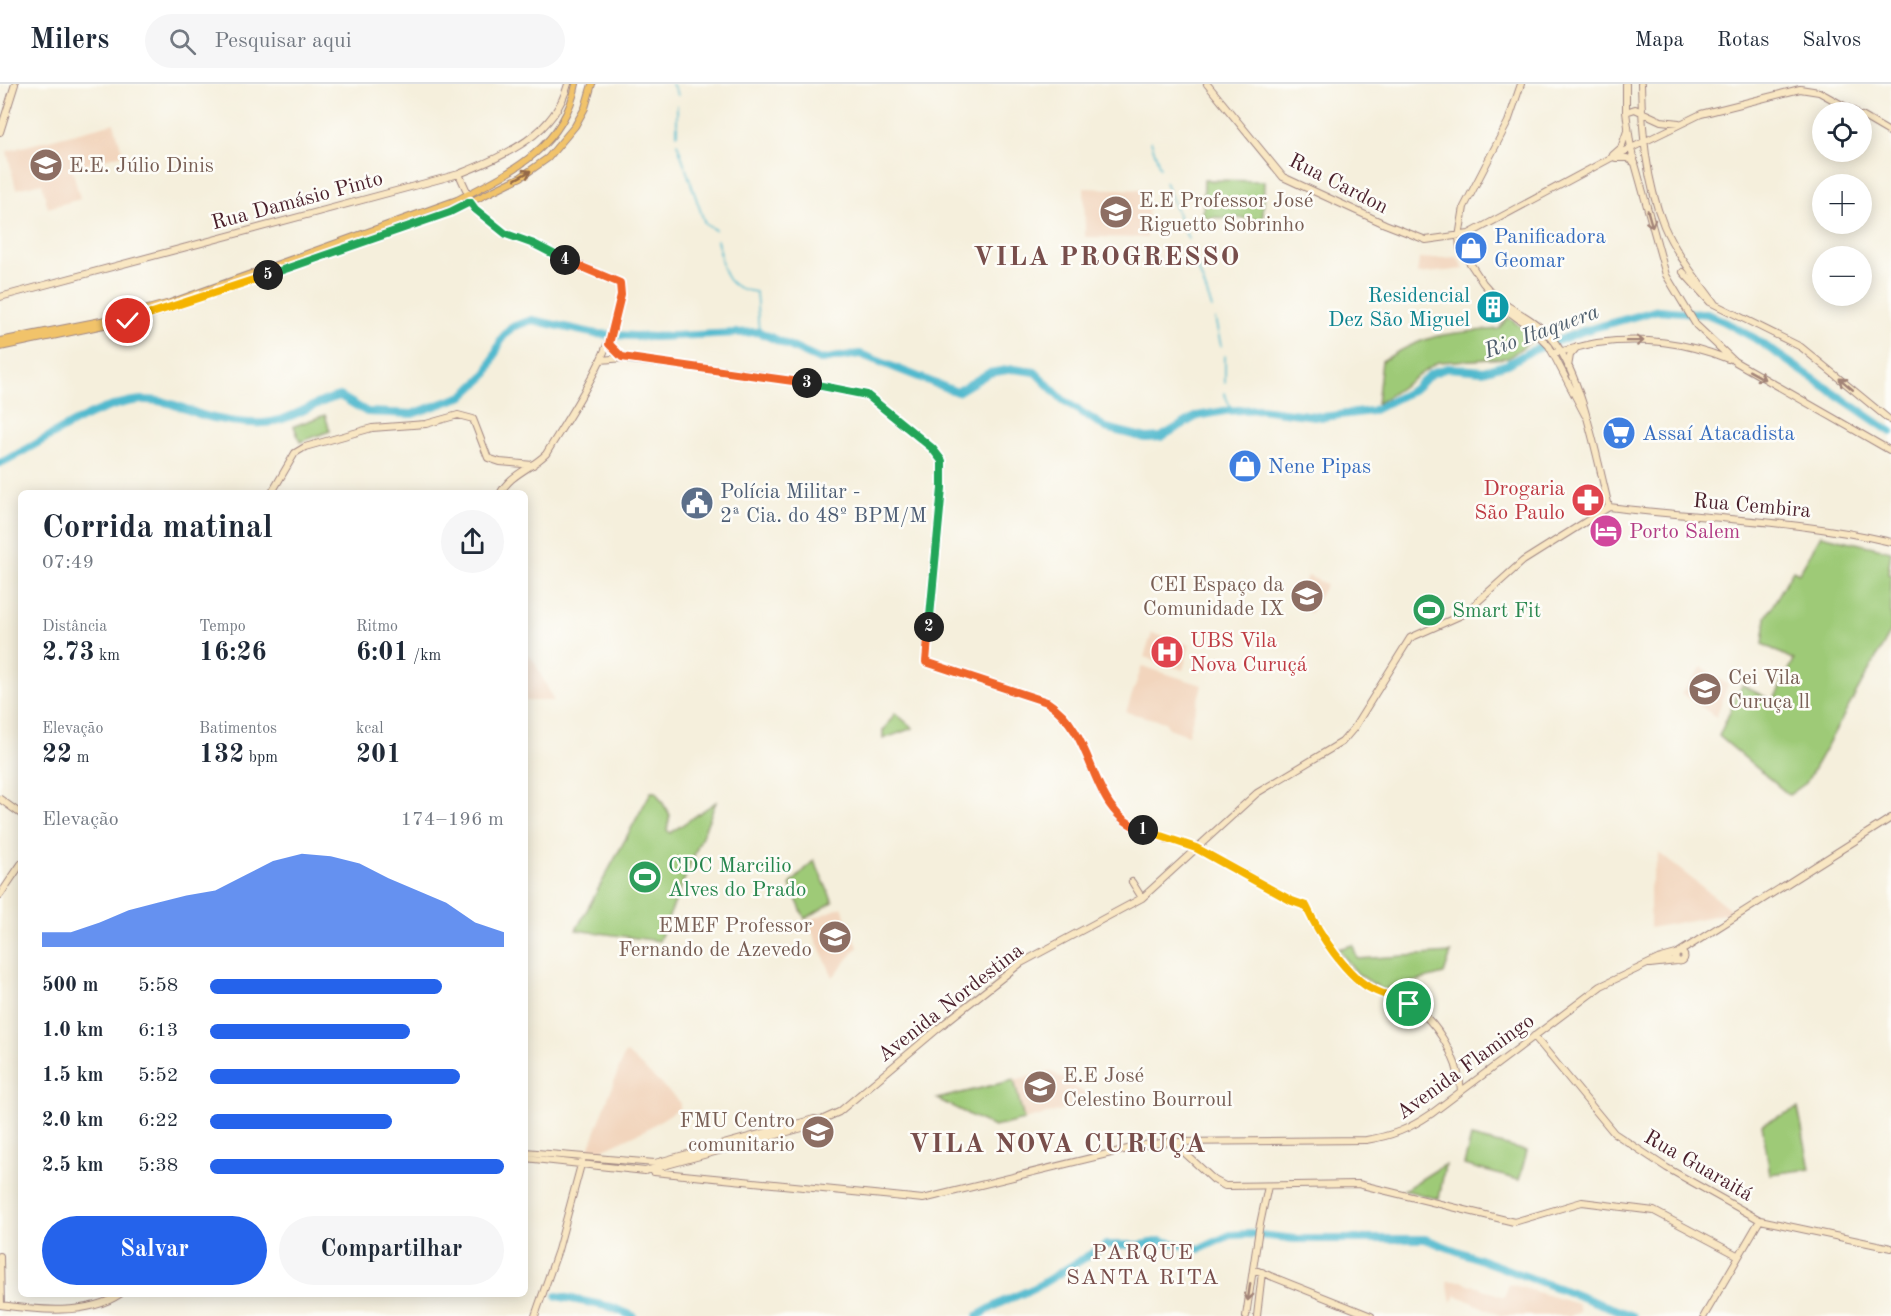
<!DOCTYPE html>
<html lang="pt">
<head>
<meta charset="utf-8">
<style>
  :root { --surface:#fff; --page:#f6f6f7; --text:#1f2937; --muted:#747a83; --line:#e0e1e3; --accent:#2563eb }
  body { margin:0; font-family:"Old Standard TT",serif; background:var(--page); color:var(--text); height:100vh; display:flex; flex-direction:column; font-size:22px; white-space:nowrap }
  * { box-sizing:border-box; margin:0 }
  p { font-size:20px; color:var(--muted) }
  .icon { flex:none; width:33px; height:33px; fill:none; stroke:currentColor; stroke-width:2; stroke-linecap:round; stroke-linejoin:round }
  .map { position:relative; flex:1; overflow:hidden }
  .drawer { position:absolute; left:18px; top:406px; width:510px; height:807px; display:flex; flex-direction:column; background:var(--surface); border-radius:9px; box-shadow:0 3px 15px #0003 }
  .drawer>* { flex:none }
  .controls { position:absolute; left:1812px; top:18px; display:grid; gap:12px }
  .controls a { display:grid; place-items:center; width:60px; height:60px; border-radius:50%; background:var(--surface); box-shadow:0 3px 15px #0003; font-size:30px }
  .pin { position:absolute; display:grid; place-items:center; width:51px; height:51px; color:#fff; margin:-26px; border:3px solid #fff; border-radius:50%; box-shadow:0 2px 6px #0007 }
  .km { position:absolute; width:30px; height:30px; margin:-15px; border-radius:50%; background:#222; color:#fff; font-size:16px; line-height:30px; text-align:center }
  .round { display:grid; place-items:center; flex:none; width:63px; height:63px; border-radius:32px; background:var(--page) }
  .summary { display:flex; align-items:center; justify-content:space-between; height:102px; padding:0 24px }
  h1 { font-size:33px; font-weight:800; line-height:45px }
  .stats { display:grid; grid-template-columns:repeat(3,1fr); gap:9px; height:102px; padding:6px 24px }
  .stats div { display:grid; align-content:center }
  .stats b { font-size:26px; font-weight:800 }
  .stats small { font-size:16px; font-weight:400 }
  .stats p { font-size:16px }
  .chart { height:168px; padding:12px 24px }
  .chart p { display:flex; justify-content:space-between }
  .chart svg { width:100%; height:108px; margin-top:6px; fill:var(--accent); opacity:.7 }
  .cta { display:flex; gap:12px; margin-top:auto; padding:12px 24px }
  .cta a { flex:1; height:69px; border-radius:36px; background:var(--accent); color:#fff; font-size:24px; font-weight:800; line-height:69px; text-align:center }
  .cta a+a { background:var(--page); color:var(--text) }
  ul { padding:0 24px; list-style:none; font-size:20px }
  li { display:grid; grid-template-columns:96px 72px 1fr; align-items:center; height:45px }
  li i { height:15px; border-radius:8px; background:var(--accent) }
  header { display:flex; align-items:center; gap:36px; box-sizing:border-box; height:84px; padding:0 30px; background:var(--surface); border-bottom:2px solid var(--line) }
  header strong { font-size:28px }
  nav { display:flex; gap:33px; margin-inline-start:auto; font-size:21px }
  .search { width:420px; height:54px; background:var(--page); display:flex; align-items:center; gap:15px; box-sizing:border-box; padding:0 21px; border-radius:33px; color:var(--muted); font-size:22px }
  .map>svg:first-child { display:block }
</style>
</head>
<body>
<header>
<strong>Milers</strong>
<div class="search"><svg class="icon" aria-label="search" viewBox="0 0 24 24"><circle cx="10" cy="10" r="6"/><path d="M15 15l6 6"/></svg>Pesquisar aqui</div>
<nav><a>Mapa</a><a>Rotas</a><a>Salvos</a></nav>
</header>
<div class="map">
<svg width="1891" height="1232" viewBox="0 0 1891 1232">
  <rect width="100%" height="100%" fill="#fdfcf7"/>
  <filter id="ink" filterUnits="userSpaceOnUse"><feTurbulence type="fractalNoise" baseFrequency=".0167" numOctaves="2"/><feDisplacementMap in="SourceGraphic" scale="12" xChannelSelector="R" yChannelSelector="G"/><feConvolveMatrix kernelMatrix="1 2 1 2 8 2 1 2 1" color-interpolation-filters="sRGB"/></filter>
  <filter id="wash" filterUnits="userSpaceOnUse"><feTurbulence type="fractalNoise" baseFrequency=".008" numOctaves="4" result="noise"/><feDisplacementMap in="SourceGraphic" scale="24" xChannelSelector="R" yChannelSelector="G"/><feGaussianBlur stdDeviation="1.35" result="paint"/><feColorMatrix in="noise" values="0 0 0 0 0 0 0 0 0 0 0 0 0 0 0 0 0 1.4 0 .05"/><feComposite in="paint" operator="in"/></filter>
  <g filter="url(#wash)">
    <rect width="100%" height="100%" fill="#f5efdc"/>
    <path fill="#f2d5bd" d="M114 39 123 70 72 84 80 115 48 124 42 99 16 105 7 67Z
      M1084 104 1149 106 1147 154 1085 153Z
      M1457 173 1465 185 1417 190 1419 175Z
      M1308 492 1326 500 1310 529 1292 518Z
      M1152 549 1190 561 1183 586 1144 573Z
      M525 569 534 577 554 617H525Z
      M1142 582 1202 601 1188 651 1169 644 1165 638 1126 628Z
      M1702 583 1728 601 1716 633 1681 609Z
      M1659 769 1734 828 1650 844V803Z
      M842 823 858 863 833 893 807 837Z
      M627 969 680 1018V1024L645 1046 595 1069 588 1068 624 971Z
      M1051 987 1092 1014V1018L1024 1036 1014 996Z
      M1447 1197H1461L1504 1213 1509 1200 1578 1220 1580 1228 1571 1232H1501L1456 1211 1451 1218Z"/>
    <path fill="#9eca77" stroke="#747451" stroke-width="1.5" d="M1204 96 1264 97 1263 135 1203 133Z
      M1508 233 1535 254 1508 274 1438 278 1377 320 1382 277C1427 249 1447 249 1499 245Z
      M325 331 330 347 300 358 294 342Z
      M1821 451 1891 467 1888 490 1891 491V547L1806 699 1789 711 1719 652 1742 601 1773 617 1794 576 1763 560 1766 533 1793 486 1799 489Z
      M895 629 913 644 883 655V647Z
      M651 708H656L670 731 667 746 670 749 716 718 659 857 576 846Z
      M814 776 833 818 805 835 790 801Z
      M1353 861 1357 875 1451 869 1444 890 1383 906 1358 890 1338 865Z
      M1014 996 1024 1036 994 1043 937 1015Z
      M1798 1024 1810 1085 1770 1090 1762 1040Z
      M1471 1053 1527 1067 1519 1096 1464 1081Z
      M1445 1081 1439 1115 1404 1106 1442 1082Z"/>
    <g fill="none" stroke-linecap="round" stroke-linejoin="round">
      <path stroke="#51b9ce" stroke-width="1.5" d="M672 0 678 11
        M677 50V21
        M1151 57 1160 84
        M677 59 705 140 715 146
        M1165 98 1188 155
        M717 156C724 186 721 204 756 208L759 248
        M1191 164 1212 224
        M1215 235 1221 262
        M1225 272V299
        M1224 309 1232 326"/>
      <path stroke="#51b9ce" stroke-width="8" d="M0 379C46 358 91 320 142 316 164 315 179 323 199 330 217 336 244 340 263 339 291 337 313 318 340 312L367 328 412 330 463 312 486 291 502 254 512 243 532 236 596 250 653 253 759 248 820 276 860 270 957 308 989 289 1013 285 1035 288 1063 316 1106 344 1146 354 1161 353 1197 332 1225 327 1260 325 1323 333 1372 327 1413 306 1431 290 1447 284 1483 287 1508 280 1529 268 1583 247 1658 226 1707 230 1721 236 1754 254 1891 348
        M557 1212 611 1223 633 1232
        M977 1232 1002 1218 1035 1204 1106 1161H1142L1161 1157 1200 1165 1230 1151 1250 1150 1295 1155H1425L1633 1232"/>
    </g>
  </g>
  <g filter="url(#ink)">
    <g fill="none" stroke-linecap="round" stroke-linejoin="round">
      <g stroke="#a08784" stroke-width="8">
        <path id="secondary" d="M1207 0 1283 93 1385 140 1426 156 1469 150 1609 75 1701 30 1800 5 1819 8 1855 28
          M1521 0 1508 38 1464 123 1459 153 1460 164 1483 199 1508 227 1531 244 1549 262 1585 331
          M1626 0V28L1631 65 1666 191 1696 241 1734 277 1891 367
          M1641 0C1642 47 1646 98 1664 142 1676 170 1697 195 1715 220
          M1626 28 1635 25 1661 37 1679 39
          M1862 32 1891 49
          M0 48 15 0
          M1613 71 1621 64 1627 47
          M1616 74H1627L1635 79
          M459 90 475 125 506 150 534 160 620 199 621 204C616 265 577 319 546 370 531 385 510 390 500 410
          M1683 188 1710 218 1801 263 1891 337
          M0 213 459 90C505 71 554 52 568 0
          M1506 221C1523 231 1541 241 1554 257 1583 296 1597 375 1609 423
          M609 260 617 270 631 276 754 290 867 311 932 364 942 377 943 388 926 578 1047 618C1091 647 1086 698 1119 733 1136 751 1172 754 1195 764 1228 779 1260 799 1292 817L1306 822C1318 848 1337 877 1359 896 1372 909 1389 909 1404 917 1435 932 1459 974 1461 1007
          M1557 268C1570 266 1584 261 1597 259 1644 253 1685 258 1728 275
          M601 276 624 274
          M1568 283 1570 271 1577 263
          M271 410 295 369 305 363 372 344 426 340 458 331 473 335 488 374 500 378 533 381
          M1609 423C1703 435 1799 436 1891 458
          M0 715 21 730
          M1132 798 1142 814
          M0 811 21 780
          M1675.5 873a4.5 4.5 0 1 1 9 0a4.5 4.5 0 1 1-9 0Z
          M1678 869 1891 734
          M1650 880 1677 877
          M1534 952 1614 1049 1667 1084 1760 1136 1891 1164
          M1174 1059 1214 1096 1225 1102 1358 1100 1514 1138 1582 1118 1654 1127 1739 1172
          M525 1068 655 1079 814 1035 820 1036
          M525 1074 645 1087 806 1043 839 1028 946 938 1021 879 1142 814 1257 709 1342 658 1354 644 1410 554 1464 530 1523 477 1609 423
          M654 1088 923 1115 1144 1061 1170 1058 1366 1056C1392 1052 1409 1045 1431 1030L1601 902 1658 875 1676 870
          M0 1172 1 1221
          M1253 1185 1371 1232
          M0 1221C37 1226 88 1232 120 1210
          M535 1232 558 1166 582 1077
          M1246 1232 1259 1145 1268 1102
          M1257 1232 1262 1188
          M1704 1232 1760 1136"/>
      </g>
      <g stroke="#a08784" stroke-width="8">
        <path id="primary" d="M0 257 106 236 170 219 457 116C510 89 564 64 576 0
          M0 263 151 231 450 128 521 93 548 74 575 42 585 24 592 0"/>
      </g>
      <use href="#secondary" stroke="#f9e7c3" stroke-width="6"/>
      <use href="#primary" stroke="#f1c36a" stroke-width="6"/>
    </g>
    <defs><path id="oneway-shaft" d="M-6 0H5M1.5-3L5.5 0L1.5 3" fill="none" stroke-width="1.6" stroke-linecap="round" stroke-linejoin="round" transform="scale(1.5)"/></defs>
    <use stroke="#956947" href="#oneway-shaft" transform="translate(523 91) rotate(-29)"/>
    <g stroke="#a28377">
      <use href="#oneway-shaft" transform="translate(1650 135) rotate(74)"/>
      <use href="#oneway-shaft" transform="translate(1635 257) rotate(-1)"/>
      <use href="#oneway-shaft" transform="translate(1757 291) rotate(29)"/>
      <use href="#oneway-shaft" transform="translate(1846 300) rotate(-140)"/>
      <use href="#oneway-shaft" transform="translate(1249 1208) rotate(98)"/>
    </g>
  </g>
  <g fill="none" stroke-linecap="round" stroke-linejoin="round" filter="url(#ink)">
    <g stroke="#fff" stroke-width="12">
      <path id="split-1" d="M1143 746 1196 764 1292 817 1306 822C1318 848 1347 894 1374 906 1385 912 1398 913 1409 920"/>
    </g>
    <g stroke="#fff" stroke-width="12">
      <path id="split-2" d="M929 543 926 578 1047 618C1099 651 1087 728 1143 746"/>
    </g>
    <g stroke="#fff" stroke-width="12">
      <path id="split-3" d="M807 299 867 311 932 364 942 377V404L929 543"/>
    </g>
    <g stroke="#fff" stroke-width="12">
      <path id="split-4" d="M565 176 620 199 621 211 609 260 622 273 807 299"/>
    </g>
    <g stroke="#fff" stroke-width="12">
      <path id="split-5" d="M268 191 450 128 470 118 475 125 506 150 534 160 565 176"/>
    </g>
    <g stroke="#fff" stroke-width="12">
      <path id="split-6" d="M128 237 268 191"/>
    </g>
    <use href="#split-1" stroke="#f5b400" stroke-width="8"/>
    <use href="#split-2" stroke="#f0652b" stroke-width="8"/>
    <use href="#split-3" stroke="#22a559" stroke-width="8"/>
    <use href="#split-4" stroke="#f0652b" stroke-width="8"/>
    <use href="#split-5" stroke="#22a559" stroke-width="8"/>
    <use href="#split-6" stroke="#f5b400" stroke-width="8"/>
  </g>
  <defs>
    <g id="school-disc" transform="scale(1.725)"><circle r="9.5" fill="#8d6e63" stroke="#fdfcf7"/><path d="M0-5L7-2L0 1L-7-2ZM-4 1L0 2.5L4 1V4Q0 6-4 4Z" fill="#fff"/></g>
    <g id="shop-disc" transform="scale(1.725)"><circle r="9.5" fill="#3f7fe0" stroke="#fdfcf7"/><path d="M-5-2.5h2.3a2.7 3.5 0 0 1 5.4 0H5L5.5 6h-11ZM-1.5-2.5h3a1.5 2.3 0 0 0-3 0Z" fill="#fff"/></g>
    <g id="building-disc" transform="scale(1.725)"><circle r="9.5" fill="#0f9aa8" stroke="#fdfcf7"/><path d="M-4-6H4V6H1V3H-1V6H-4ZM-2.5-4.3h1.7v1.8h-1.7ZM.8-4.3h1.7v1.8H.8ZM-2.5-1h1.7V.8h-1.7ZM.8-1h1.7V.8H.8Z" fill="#fff"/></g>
    <g id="supermarket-disc" transform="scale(1.725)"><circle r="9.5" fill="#3f7fe0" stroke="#fdfcf7"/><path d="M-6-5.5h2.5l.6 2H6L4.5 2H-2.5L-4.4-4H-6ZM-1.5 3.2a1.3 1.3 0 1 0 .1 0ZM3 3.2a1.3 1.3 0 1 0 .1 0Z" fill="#fff"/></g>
    <g id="pharmacy-disc" transform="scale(1.725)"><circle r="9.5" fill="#e0444e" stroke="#fdfcf7"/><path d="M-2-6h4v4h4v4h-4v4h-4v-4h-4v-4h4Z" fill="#fff"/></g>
    <g id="civic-disc" transform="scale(1.725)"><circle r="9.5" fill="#5c6f8a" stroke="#fdfcf7"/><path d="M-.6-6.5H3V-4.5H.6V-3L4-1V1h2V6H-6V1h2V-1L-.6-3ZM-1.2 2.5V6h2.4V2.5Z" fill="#fff"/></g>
    <g id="hotel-disc" transform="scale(1.725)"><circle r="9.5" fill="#d1479c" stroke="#fdfcf7"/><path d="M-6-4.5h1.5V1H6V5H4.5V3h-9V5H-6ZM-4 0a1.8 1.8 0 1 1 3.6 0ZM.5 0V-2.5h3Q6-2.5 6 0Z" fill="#fff"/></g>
    <g id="stadium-disc" transform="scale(1.725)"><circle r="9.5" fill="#2e9e5b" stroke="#fdfcf7"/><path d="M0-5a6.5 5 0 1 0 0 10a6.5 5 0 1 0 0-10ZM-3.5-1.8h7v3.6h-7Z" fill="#fff"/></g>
    <g id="hospital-disc" transform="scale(1.725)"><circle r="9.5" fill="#e0444e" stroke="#fdfcf7"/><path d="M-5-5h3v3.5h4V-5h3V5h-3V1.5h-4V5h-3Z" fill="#fff"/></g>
    <g id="university-disc" transform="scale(1.725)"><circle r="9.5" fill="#8d6e63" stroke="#fdfcf7"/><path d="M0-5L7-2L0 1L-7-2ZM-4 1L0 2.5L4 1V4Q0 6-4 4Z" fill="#fff"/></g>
  </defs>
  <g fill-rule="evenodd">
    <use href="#school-disc" x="46" y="81"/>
    <use href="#school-disc" x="1116" y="128"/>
    <use href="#shop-disc" x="1471" y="164"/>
    <use href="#building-disc" x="1493" y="223"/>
    <use href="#supermarket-disc" x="1619" y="349"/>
    <use href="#shop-disc" x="1245" y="382"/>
    <use href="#pharmacy-disc" x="1588" y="416"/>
    <use href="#civic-disc" x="697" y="419"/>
    <use href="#hotel-disc" x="1606" y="447"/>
    <use href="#school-disc" x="1307" y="512"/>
    <use href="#stadium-disc" x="1429" y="526"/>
    <use href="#hospital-disc" x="1167" y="568"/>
    <use href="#school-disc" x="1705" y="605"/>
    <use href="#stadium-disc" x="645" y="793"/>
    <use href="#school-disc" x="835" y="853"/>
    <use href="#school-disc" x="1040" y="1003"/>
    <use href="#university-disc" x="818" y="1048"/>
  </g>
  <g text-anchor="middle" stroke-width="5" stroke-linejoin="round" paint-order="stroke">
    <g font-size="21" fill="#785e54" stroke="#fdfcf7" text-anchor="start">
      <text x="69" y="88">E.E. Júlio Dinis</text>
      <text x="1139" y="123">E.E Professor José<tspan x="1139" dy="24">Riguetto Sobrinho</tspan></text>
      <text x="1284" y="507" text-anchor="end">CEI Espaço da<tspan x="1284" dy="24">Comunidade IX</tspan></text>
      <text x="1728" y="600">Cei Vila<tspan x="1728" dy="24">Curuça ll</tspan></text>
      <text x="812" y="848" text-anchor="end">EMEF Professor<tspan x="812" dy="24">Fernando de Azevedo</tspan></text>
      <text x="1063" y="998">E.E José<tspan x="1063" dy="24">Celestino Bourroul</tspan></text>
      <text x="795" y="1043" text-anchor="end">FMU Centro<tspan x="795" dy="24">comunitario</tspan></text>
    </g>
    <g font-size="21" fill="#4a1f2b" stroke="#fdfcf7">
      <text transform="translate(1339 99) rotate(27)" y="7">Rua Cardon</text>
      <text transform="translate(297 116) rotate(-15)" y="7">Rua Damásio Pinto</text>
      <text transform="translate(1752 421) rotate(5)" y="7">Rua Cembira</text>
      <text transform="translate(950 918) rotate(-38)" y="7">Avenida Nordestina</text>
      <text transform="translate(1465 982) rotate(-36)" y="7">Avenida Flamingo</text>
      <text transform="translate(1699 1081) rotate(30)" y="7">Rua Guaraitá</text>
    </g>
    <g font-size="21" fill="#366cbe" stroke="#fdfcf7" text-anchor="start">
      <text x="1494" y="159">Panificadora<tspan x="1494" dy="24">Geomar</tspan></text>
      <text x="1642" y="356">Assaí Atacadista</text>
      <text x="1268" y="389">Nene Pipas</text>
    </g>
    <g font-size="21" fill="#0d838f" stroke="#fdfcf7" text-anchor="end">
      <text x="1470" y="218">Residencial<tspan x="1470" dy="24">Dez São Miguel</tspan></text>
    </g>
    <g font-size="21" fill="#be3a42" stroke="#fdfcf7" text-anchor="end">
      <text x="1565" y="411">Drogaria<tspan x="1565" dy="24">São Paulo</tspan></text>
      <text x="1190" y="563" text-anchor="start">UBS Vila<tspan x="1190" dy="24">Nova Curuçá</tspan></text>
    </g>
    <g font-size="21" fill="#4e5e75" stroke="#fdfcf7" text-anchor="start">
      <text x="720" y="414">Polícia Militar -<tspan x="720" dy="24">2ª Cia. do 48º BPM/M</tspan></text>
    </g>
    <g font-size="21" fill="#b23c85" stroke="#fdfcf7" text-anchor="start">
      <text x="1629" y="454">Porto Salem</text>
    </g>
    <g font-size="21" fill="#27864d" stroke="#fdfcf7" text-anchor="start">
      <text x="1452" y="533">Smart Fit</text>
      <text x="668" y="788">CDC Marcilio<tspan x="668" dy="24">Alves do Prado</tspan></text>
    </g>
    <g font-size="22" font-style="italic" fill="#4d5d6c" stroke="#fdfcf7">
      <text transform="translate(1541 246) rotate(-20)" y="8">Rio Itaquera</text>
    </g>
    <g font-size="22" letter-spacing="1.5" fill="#784e4b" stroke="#fdfcf7">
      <text x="1143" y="1175">PARQUE<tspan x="1143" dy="25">SANTA RITA</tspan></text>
    </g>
    <g font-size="27" font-weight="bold" letter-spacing="1.5" fill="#784e4b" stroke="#fdfcf7">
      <text x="1107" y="181">VILA PROGRESSO</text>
      <text x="1058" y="1068">VILA NOVA CURUÇA</text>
    </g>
  </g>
</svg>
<div class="controls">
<a><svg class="icon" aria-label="locate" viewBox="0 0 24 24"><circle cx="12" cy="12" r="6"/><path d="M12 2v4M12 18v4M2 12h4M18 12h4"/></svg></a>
<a>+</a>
<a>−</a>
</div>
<div class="pin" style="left:1409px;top:920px;background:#1e9e55"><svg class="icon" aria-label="arrive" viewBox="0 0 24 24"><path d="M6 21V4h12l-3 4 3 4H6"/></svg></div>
<div class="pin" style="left:128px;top:237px;background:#d93025"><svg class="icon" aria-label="check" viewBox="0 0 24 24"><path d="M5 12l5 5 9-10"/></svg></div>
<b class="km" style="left:1143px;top:746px">1</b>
<b class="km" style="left:929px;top:543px">2</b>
<b class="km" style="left:807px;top:299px">3</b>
<b class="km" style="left:565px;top:176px">4</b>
<b class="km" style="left:268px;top:191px">5</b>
<section class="drawer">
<div class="summary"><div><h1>Corrida matinal</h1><p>07:49</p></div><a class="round"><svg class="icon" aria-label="share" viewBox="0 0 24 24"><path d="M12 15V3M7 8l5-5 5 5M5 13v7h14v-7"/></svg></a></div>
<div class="stats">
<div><p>Distância</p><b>2.73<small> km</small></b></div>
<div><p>Tempo</p><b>16:26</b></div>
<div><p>Ritmo</p><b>6:01<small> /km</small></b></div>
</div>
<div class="stats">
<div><p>Elevação</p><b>22<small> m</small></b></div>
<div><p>Batimentos</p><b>132<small> bpm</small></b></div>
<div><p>kcal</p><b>201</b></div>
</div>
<div class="chart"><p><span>Elevação</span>174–196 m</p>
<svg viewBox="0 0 160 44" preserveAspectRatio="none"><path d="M0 44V38L10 38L20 34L30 29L40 26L50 23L60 21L70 15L80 9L90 6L100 7L110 10L120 16L130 21L140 26L150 34L160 38V44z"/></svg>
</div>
<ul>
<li><b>500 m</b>5:58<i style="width:79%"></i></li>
<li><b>1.0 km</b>6:13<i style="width:68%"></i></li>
<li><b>1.5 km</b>5:52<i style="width:85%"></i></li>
<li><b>2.0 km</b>6:22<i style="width:62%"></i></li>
<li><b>2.5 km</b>5:38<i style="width:100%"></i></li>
</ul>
<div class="cta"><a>Salvar</a><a>Compartilhar</a></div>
</section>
</div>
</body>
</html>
